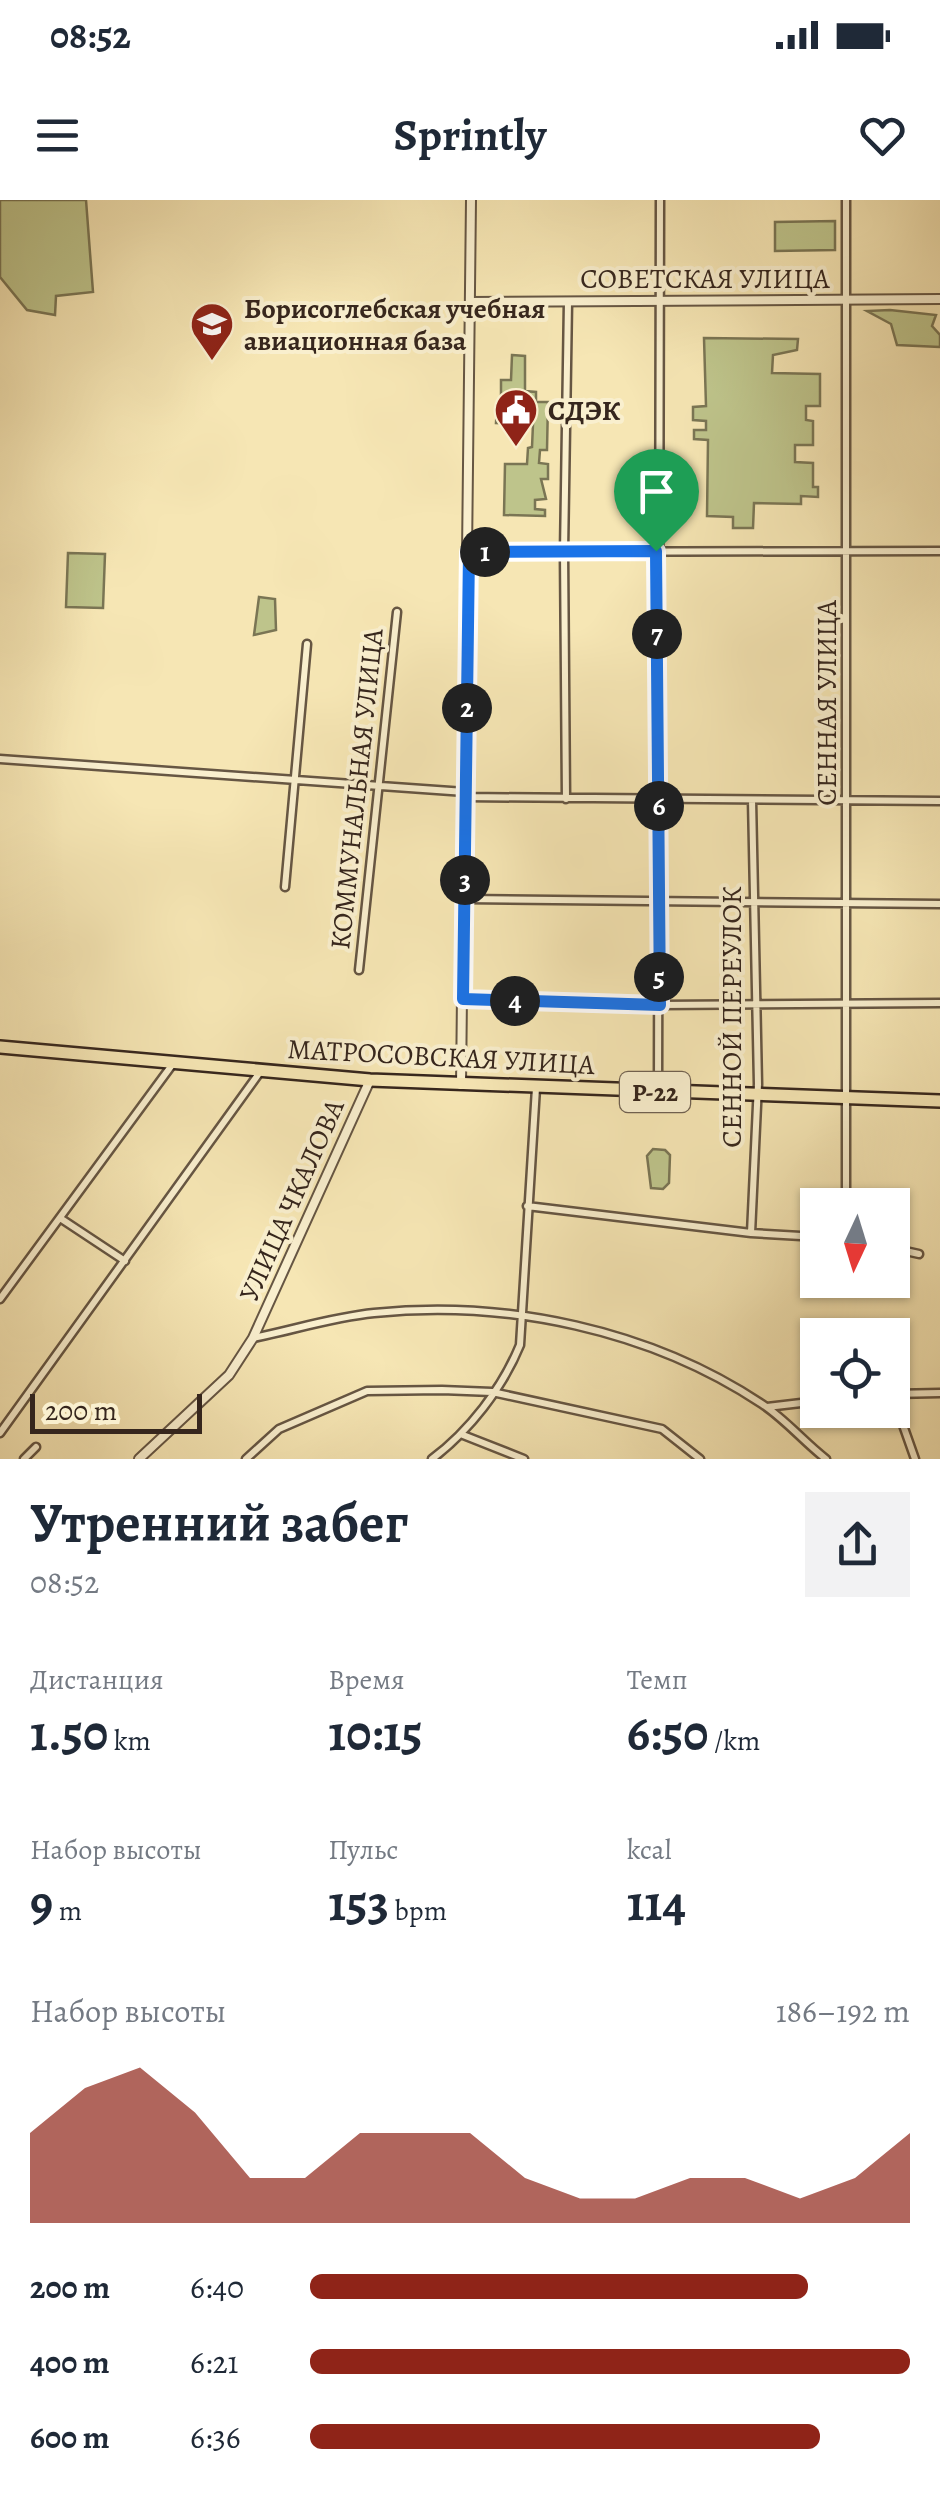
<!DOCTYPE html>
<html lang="ru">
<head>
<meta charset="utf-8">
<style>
  :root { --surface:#fff; --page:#f2f2f3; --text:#1f2937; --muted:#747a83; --accent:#8f2418 }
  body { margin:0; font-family:Alegreya,serif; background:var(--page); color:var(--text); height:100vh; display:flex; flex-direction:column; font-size:38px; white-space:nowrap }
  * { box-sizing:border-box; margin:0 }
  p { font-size:32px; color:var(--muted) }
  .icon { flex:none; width:55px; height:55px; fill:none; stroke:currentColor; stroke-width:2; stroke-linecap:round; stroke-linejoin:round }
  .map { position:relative; height:1259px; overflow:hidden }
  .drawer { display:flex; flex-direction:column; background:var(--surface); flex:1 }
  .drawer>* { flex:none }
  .needle { width:65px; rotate:184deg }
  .fabs { position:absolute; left:800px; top:988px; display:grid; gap:20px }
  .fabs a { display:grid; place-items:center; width:110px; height:110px; border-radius:0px; background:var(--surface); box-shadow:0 2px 8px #0004; font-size:50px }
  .scale { position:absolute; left:30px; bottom:25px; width:172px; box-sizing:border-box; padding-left:10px; border:5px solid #36261d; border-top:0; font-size:28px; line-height:35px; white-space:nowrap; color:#36261d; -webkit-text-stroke:8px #f9efce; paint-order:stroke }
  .pin { position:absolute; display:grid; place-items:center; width:85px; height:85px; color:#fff; margin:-102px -42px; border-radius:50% 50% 50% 0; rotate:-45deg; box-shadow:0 0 10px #0007 }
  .pin .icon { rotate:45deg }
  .km { position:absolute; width:50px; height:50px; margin:-25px; border-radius:50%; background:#222; color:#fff; font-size:28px; line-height:50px; text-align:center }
  .round { display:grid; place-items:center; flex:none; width:105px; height:105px; border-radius:0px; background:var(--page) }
  .overview { display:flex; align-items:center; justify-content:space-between; height:170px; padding:0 30px }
  h1 { font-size:55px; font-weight:700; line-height:75px }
  .metrics { display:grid; grid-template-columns:repeat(3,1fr); gap:15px; height:170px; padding:10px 30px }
  .metrics div { display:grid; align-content:center }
  .metrics b { font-size:50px; font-weight:700 }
  .metrics small { font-size:28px; font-weight:400 }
  .metrics p { font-size:28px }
  .chart { height:280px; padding:20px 30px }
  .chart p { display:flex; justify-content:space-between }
  .chart svg { width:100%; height:180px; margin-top:10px; fill:var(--accent); opacity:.7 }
  ul { padding:0 30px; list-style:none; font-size:32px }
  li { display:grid; grid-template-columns:160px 120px 1fr; align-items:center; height:75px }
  li i { height:25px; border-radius:12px; background:var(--accent) }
  .status { display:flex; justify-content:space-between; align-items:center; height:70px; padding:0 50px; background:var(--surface); direction:ltr }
  .status svg { height:28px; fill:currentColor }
  header { display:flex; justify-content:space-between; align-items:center; height:130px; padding:0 30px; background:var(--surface); font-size:45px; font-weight:700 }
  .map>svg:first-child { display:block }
</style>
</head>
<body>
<div class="status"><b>08:52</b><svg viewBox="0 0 49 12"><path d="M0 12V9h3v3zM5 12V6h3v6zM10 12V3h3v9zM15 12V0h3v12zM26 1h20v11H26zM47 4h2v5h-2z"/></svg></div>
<header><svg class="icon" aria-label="menu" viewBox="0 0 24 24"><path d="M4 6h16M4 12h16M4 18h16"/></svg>Sprintly<svg class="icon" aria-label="heart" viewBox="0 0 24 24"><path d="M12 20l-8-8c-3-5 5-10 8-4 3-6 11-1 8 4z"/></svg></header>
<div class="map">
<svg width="940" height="1259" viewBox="0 0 940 1259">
  <rect width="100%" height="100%" fill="#f6e6b4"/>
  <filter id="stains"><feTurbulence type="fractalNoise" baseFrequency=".002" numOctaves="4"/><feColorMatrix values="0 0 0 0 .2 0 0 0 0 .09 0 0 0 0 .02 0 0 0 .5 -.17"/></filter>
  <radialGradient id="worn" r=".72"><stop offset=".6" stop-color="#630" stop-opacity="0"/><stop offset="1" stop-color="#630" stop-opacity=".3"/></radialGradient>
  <path fill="#bec48b" stroke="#7a7554" stroke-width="2.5" d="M0 0H86L93 92 56 96 55 115 27 110 0 77Z
    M835 21V50L775 51V22Z
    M890 110 936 115 932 126 940 135V147L897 145 891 124 867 111Z
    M704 138 798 139 797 150 773 155 772 173 820 174V206H806V220L813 221V245H795V262L813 263V287H818V297L801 296V304L754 303 753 328H733V317L707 316 708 240 694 239V230H706V221L693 220V207L706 206Z
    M512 155 525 156V191L536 192V202H548L547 250H540L539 263 548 264V279H541L546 299 535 300V309L545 310V316L504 315 505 264H527L528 248 532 247 533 224 496 223 497 206H514V195L501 194V180H511Z
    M68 353 105 354 103 408 66 407Z
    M259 397 275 399 276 430 254 435Z
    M665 950 670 955 669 983 663 989 651 988 647 956 653 949Z"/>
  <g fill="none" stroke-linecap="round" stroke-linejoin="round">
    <g stroke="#665643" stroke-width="11">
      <path id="minor" d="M469 352 940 351
        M0 559 465 592
        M465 597 940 601
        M566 599 564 352 568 102
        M285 687 307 444
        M465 699 940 704
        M359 770 397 412
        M463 799 660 805 940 803
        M658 891 660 0
        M846 1005V0
        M527 1006 751 1033 818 1037
        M60 1018 125 1061
        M751 1033 758 884 752 600
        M892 1048 919 1054
        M0 1099 172 865
        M253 1138C293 1130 333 1117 374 1113 506 1099 651 1130 762 1204 785 1219 804 1242 826 1259
        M767 1207 818 1201
        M0 1233 260 872
        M463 1235 524 1259
        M24 1259 36 1247
        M246 1259 279 1229 367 1191 442 1190 492 1192 662 1229 700 1259
        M432 1259C469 1231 502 1189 520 1145L536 888
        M915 1259 892 1194 940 1193"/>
    </g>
    <g stroke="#665643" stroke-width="12">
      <path id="tertiary" d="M471 102 940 99
        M461 885 471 0
        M139 1259 229 1175 253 1138 370 880"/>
    </g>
    <g stroke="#36261d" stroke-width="16">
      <path id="trunk" d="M0 847 370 880 940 901"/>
    </g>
    <use href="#minor" stroke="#f9efce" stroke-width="6"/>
    <use href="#tertiary" stroke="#f9efce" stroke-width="8"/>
    <use href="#trunk" stroke="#f6e6b4" stroke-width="11"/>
  </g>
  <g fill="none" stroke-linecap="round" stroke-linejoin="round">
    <g stroke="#fff" stroke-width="20">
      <path id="route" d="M656 351 660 805 463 799 469 352Z"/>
    </g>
    <use href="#route" stroke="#1a73e8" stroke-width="12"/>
  </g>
  <defs>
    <g id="university-pin" transform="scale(2.25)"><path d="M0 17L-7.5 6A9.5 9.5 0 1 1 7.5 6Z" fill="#8f2418" stroke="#f9efce"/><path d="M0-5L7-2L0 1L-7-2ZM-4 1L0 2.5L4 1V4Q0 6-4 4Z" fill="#fff"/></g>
    <g id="civic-pin" transform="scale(2.25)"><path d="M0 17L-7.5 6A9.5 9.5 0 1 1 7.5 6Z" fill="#8f2418" stroke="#f9efce"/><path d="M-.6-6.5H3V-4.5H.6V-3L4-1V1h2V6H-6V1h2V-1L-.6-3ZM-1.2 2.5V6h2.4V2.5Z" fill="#fff"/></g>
  </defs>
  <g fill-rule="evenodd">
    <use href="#university-pin" x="212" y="124"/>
    <use href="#civic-pin" x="516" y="210"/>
  </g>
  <g text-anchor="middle" stroke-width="8" stroke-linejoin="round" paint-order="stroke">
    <rect fill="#f9efce" stroke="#706252" stroke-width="2.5" x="620" y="872" width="70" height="40" rx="8"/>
    <g font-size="25" font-weight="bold" fill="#36261d">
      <text x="655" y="901">Р-22</text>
    </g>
    <g font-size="28" fill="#36261d" stroke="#f9efce">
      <text x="705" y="88">СОВЕТСКАЯ УЛИЦА</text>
      <text transform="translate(826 503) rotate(-90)" y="10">СЕННАЯ УЛИЦА</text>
      <text transform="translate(356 589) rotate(-84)" y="10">КОММУНАЛЬНАЯ УЛИЦА</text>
      <text transform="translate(731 817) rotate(-90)" y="10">СЕННОЙ ПЕРЕУЛОК</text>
      <text transform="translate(441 856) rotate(3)" y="10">МАТРОСОВСКАЯ УЛИЦА</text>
      <text transform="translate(291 1000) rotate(-66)" y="10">УЛИЦА ЧКАЛОВА</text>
    </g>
    <g font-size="28" font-weight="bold" fill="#36261d" stroke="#f9efce" text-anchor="start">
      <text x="244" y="118">Борисоглебская учебная<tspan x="244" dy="32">авиационная база</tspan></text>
      <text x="548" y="220">СДЭК</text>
    </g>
  </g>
  <rect width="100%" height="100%" filter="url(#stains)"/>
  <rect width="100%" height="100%" fill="url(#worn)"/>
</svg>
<div class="fabs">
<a><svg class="needle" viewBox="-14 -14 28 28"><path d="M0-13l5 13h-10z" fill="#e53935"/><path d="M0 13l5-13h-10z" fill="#747a83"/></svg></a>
<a><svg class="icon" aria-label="locate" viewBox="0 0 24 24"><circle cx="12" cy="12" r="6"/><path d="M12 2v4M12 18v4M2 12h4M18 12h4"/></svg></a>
</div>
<div class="scale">200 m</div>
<div class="pin" style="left:656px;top:351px;background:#1e9e55"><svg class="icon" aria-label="arrive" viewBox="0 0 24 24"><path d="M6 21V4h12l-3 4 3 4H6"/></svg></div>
<b class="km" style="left:485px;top:352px">1</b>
<b class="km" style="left:467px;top:508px">2</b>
<b class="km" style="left:465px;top:680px">3</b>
<b class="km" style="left:515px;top:801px">4</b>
<b class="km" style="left:659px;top:777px">5</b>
<b class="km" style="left:659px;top:606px">6</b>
<b class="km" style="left:657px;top:434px">7</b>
</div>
<section class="drawer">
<div class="overview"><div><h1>Утренний забег</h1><p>08:52</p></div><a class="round"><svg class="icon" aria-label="share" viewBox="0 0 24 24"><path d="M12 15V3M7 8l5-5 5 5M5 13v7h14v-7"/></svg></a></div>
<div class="metrics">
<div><p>Дистанция</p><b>1.50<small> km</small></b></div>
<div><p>Время</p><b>10:15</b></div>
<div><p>Темп</p><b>6:50<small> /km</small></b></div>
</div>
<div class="metrics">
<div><p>Набор высоты</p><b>9<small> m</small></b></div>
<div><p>Пульс</p><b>153<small> bpm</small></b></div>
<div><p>kcal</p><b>114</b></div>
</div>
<div class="chart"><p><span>Набор высоты</span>186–192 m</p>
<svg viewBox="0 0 160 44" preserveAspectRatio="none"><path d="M0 44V22L10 11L20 6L30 17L40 33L50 33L60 22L70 22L80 22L90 33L100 38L110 38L120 33L130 33L140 38L150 33L160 22V44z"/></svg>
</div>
<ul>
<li><b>200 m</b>6:40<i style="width:83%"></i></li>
<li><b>400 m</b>6:21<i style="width:100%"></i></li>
<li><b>600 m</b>6:36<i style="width:85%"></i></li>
</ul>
</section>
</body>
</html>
